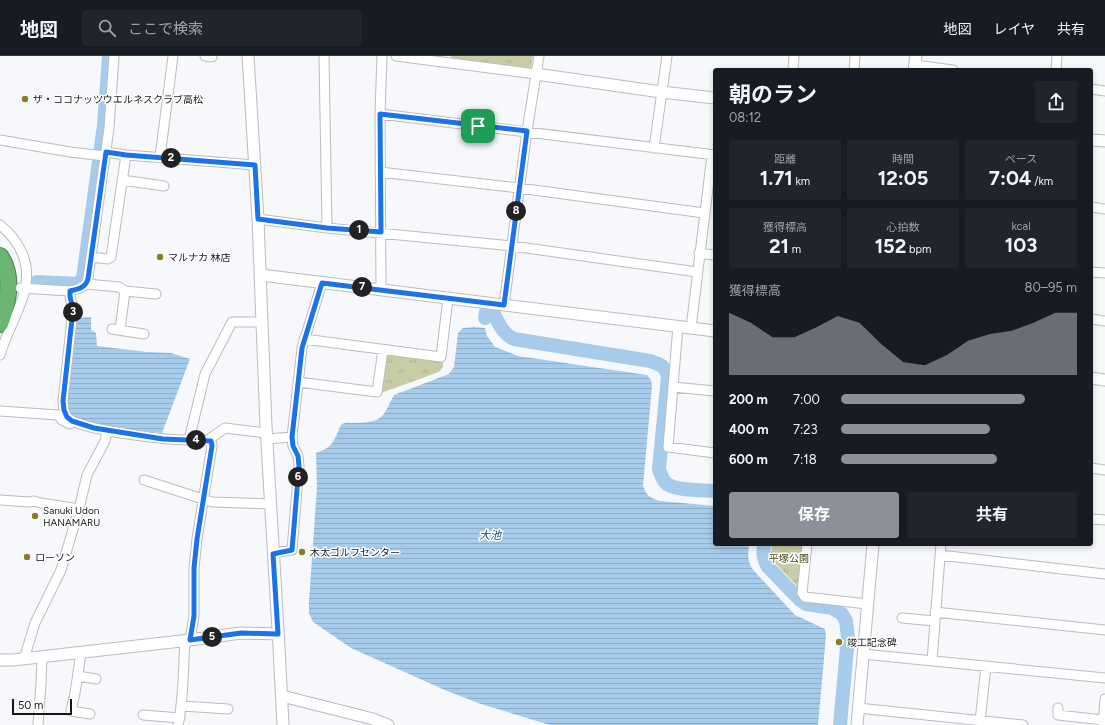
<!DOCTYPE html>
<html lang="ja">
<head>
<meta charset="utf-8">
<style>
  :root { --surface:#171b24; --page:#20242c; --text:#f1f3f6; --muted:#9ea1a6; --line:#363941; --accent:#8c9099 }
  body { margin:0; font-family:Figtree,"Noto Sans JP",sans-serif; background:var(--page); color:var(--text); height:100vh; display:flex; flex-direction:column; font-size:15px; white-space:nowrap }
  * { box-sizing:border-box; margin:0 }
  p { font-size:13px; color:var(--muted) }
  .icon { flex:none; width:22px; height:22px; fill:none; stroke:currentColor; stroke-width:2; stroke-linecap:round; stroke-linejoin:round }
  .map { position:relative; flex:1; overflow:hidden }
  .drawer { position:absolute; left:713px; top:12px; width:380px; height:478px; display:flex; flex-direction:column; background:var(--surface); border-radius:4px; box-shadow:0 2px 6px #0003 }
  .drawer>* { flex:none }
  .scale { position:absolute; left:12px; bottom:10px; width:60px; box-sizing:border-box; padding-left:4px; border:2px solid #161717; border-top:0; font-size:11px; line-height:14px; white-space:nowrap; color:#161717; -webkit-text-stroke:3px #fff; paint-order:stroke }
  .pin { position:absolute; display:grid; place-items:center; width:34px; height:34px; color:#fff; margin:-17px; border-radius:8px; box-shadow:0 2px 6px #0006 }
  .km { position:absolute; width:20px; height:20px; margin:-10px; border-radius:50%; background:#222; color:#fff; font-size:11px; line-height:20px; text-align:center }
  .round { display:grid; place-items:center; flex:none; width:42px; height:42px; border-radius:4px; background:var(--page) }
  .summary { display:flex; align-items:center; justify-content:space-between; height:68px; padding:0 16px }
  h1 { font-size:22px; font-weight:700; line-height:30px }
  .stats { display:grid; grid-template-columns:repeat(3,1fr); gap:6px; height:68px; padding:4px 16px }
  .stats div { display:grid; align-content:center; border-radius:4px; background:var(--page); text-align:center }
  .stats b { font-size:20px; font-weight:700 }
  .stats small { font-size:11px; font-weight:400 }
  .stats p { font-size:11px }
  .chart { height:112px; padding:8px 16px }
  .chart p { display:flex; justify-content:space-between }
  .chart svg { width:100%; height:72px; margin-top:4px; fill:var(--accent); opacity:.7 }
  .cta { display:flex; gap:8px; margin-top:auto; padding:8px 16px }
  .cta a { flex:1; height:46px; border-radius:4px; background:var(--accent); color:#fff; font-size:16px; font-weight:700; line-height:46px; text-align:center }
  .cta a+a { background:var(--page); color:var(--text) }
  ul { padding:0 16px; list-style:none; font-size:13px }
  li { display:grid; grid-template-columns:64px 48px 1fr; align-items:center; height:30px }
  li i { height:10px; border-radius:5px; background:var(--accent) }
  header { display:flex; align-items:center; gap:24px; box-sizing:border-box; height:56px; padding:0 20px; background:var(--surface); border-bottom:1px solid var(--line) }
  header strong { font-size:19px }
  nav { display:flex; gap:22px; margin-inline-start:auto; font-size:14px }
  .search { width:280px; height:36px; background:var(--page); display:flex; align-items:center; gap:10px; box-sizing:border-box; padding:0 14px; border-radius:4px; color:var(--muted); font-size:15px }
  .map>svg:first-child { display:block }
</style>
</head>
<body>
<header>
<strong>地図</strong>
<div class="search"><svg class="icon" aria-label="search" viewBox="0 0 24 24"><circle cx="10" cy="10" r="6"/><path d="M15 15l6 6"/></svg>ここで検索</div>
<nav><a>地図</a><a>レイヤ</a><a>共有</a></nav>
</header>
<div class="map">
<svg width="1105" height="669" viewBox="0 0 1105 669">
  <defs>
    <pattern id="grass-tufts" width="24" height="20" patternUnits="userSpaceOnUse"><rect width="24" height="20" fill="#c8cda8"/><path d="M3 7l-1-3M5 7V3M7 7l1-3M15 17l-1-3M17 17v-4M19 17l1-3" fill="none" stroke="#abaf90"/></pattern>
    <pattern id="water-rules" width="6" height="5" patternUnits="userSpaceOnUse"><rect width="6" height="5" fill="#a7cbeb"/><path d="M0 2.5h6" fill="none" stroke="#8faec9"/></pattern>
  </defs>
  <rect width="100%" height="100%" fill="#f7f8fb"/>
  <path fill="url(#grass-tufts)" d="M451 0H533L531 13 451 3Z
    M388 298 443 305V311L439 316 381 337 385 301Z
    M772 488H805L801 534 774 506 771 497Z"/>
  <path fill="url(#water-rules)" d="M91 261V274L96 277 97 290 147 296 171 297 190 303 162 377C139 375 88 371 69 358L67 343 71 312 76 262Z
    M474 271 485 272 487 280 495 291 518 300 647 319 651 324 652 330 643 429C646 440 650 442 660 445L715 450V488H749C748 499 747 506 754 515L795 559 825 573 826 580 818 669H550L481 648 447 635 351 592 313 566 309 557V545L317 431 316 397C330 392 332 389 338 376 339 373 340 370 342 368 346 366 351 367 355 367 382 366 382 363 394 339L449 318 454 311 458 277 463 272Z"/>
  <g fill="none" stroke-linecap="round" stroke-linejoin="round">
    <path stroke="#a7cbeb" stroke-width="14" d="M37 226 78 228 83 222 104 69 109 0
      M485 262 486 256 494 258C499 268 503 278 514 283L650 305C660 308 664 309 668 320L659 413C661 419 662 424 667 428 677 435 702 434 715 435
      M764 488C763 497 763 503 768 511L800 544 806 548 832 552 842 558 846 565 848 581 840 669"/>
    <g stroke="#bbbcbf" stroke-width="11">
      <path id="minor" d="M205 0 212 1
        M324 0 327 172
        M396 0 536 18
        M915 9 953 14
        M793 14 794 0
        M854 14 855 0
        M1056 14 1057 0
        M1091 33 1105 35
        M380 58 715 99
        M0 84 70 96 105 100
        M654 92 667 0
        M106 96 126 99 255 109
        M160 101 173 0
        M380 116 519 132 704 157
        M122 124 164 130
        M1091 151 1105 153
        M258 163 327 172 512 190 697 216
        M0 169C9 176 16 184 21 195 39 231 9 265 0 299
        M699 197 715 199
        M91 201 108 203 111 201 126 99
        M1091 216 1105 217
        M87 228 119 231 125 235 156 238
        M20 232 70 235 78 233 87 228 91 201 109 72 114 0
        M381 234 380 58 382 0
        M70 235V240L73 254 63 345C64 351 63 358 68 362 83 375 168 384 189 384
        M504 249 527 75 539 0
        M1091 263 1105 265
        M262 266H232L205 318 189 384H208L225 372 266 377
        M678 270 668 391 715 397
        M691 272 712 99
        M112 273 144 278
        M120 274 125 235
        M304 283 441 301 448 242
        M298 326 377 336 383 294
        M673 331 715 335
        M0 355 58 359 62 364 70 368
        M267 383 292 381
        M1091 412 1105 414
        M144 424 212 446 271 448
        M0 444 29 446 34 445 41 447 79 453 87 419 105 385 107 375
        M1091 463 1105 464
        M807 488 802 537 805 541 867 548
        M273 497 292 494 299 410 298 400 293 390 292 381 302 292 322 227
        M940 499 1105 518
        M935 556 1105 574
        M902 562 935 565
        M190 584 194 560V512L197 483 212 390 211 385 208 384
        M81 597 75 637 71 655 90 658
        M863 598 1105 622
        M24 603 35 567 61 514 79 453
        M932 605 941 488
        M78 620 96 623
        M182 650 228 653
        M858 652 1023 669
        M1058 652V659L1103 664
        M143 659 180 662
        M980 665 986 610
        M38 669 41 628 42 601
        M178 669C184 641 183 613 185 585
        M1103 669 1105 643"/>
    </g>
    <g stroke="#bbbcbf" stroke-width="13">
      <path id="tertiary" d="M248 0 258 163 266 370 279 591 283 669
        M914 14 916 0
        M536 18 661 36 715 42
        M1091 84 1105 85
        M261 219 715 275
        M1091 322 1105 324
        M0 604H13L190 584 241 577 278 578
        M282 640 373 663 388 669
        M857 669 873 488"/>
    </g>
    <g stroke="#4d7e52" stroke-width="18">
      <path id="motorway" d="M0 200C14 220 8 247 0 268"/>
    </g>
    <use href="#minor" stroke="#fff" stroke-width="9"/>
    <use href="#tertiary" stroke="#fff" stroke-width="11"/>
    <use href="#motorway" stroke="#6ab572" stroke-width="16"/>
  </g>
  <g fill="none" stroke-linecap="round" stroke-linejoin="round">
    <g stroke="#fff" stroke-width="8">
      <path id="route" d="M380 58 527 75 504 249 322 227 302 292 292 381 293 390 298 400 299 410 292 494 273 498 278 578 241 577 190 584 194 560V512L197 483 212 390 211 385 163 383 94 372 72 365 67 361 64 354 63 345 73 254 70 240V235C79 233 85 232 88 223L106 96 126 99 255 109 258 163 327 172 381 176Z"/>
    </g>
    <use href="#route" stroke="#1a73e8" stroke-width="5"/>
  </g>
  <g fill="#877d24" stroke="#fff" stroke-width="1.5">
    <circle cx="25" cy="43" r="4"/>
    <circle cx="160" cy="201" r="4"/>
    <circle cx="35" cy="460" r="4"/>
    <circle cx="302" cy="496" r="4"/>
    <circle cx="27" cy="501" r="4"/>
    <circle cx="839" cy="586" r="4"/>
  </g>
  <g text-anchor="middle" stroke-width="3" stroke-linejoin="round" paint-order="stroke">
    <g font-size="10" fill="#161717" stroke="#fff" text-anchor="start">
      <text x="33" y="47">ザ・ココナッツウエルネスクラブ高松</text>
      <text x="168" y="205">マルナカ 林店</text>
      <text x="43" y="458">Sanuki Udon<tspan x="43" dy="12">HANAMARU</tspan></text>
      <text x="310" y="500">木太ゴルフセンター</text>
      <text x="35" y="505">ローソン</text>
      <text x="847" y="590">竣工記念碑</text>
    </g>
    <g font-size="10" fill="#454916" stroke="#fff">
      <text x="789" y="506">平塚公園</text>
    </g>
    <g font-size="11" font-style="italic" fill="#0d456e" stroke="#fff">
      <text x="490" y="483">大池</text>
    </g>
  </g>
</svg>
<div class="scale">50 m</div>
<div class="pin" style="left:478px;top:70px;background:#1e9e55"><svg class="icon" aria-label="arrive" viewBox="0 0 24 24"><path d="M6 21V4h12l-3 4 3 4H6"/></svg></div>
<b class="km" style="left:359px;top:174px">1</b>
<b class="km" style="left:171px;top:102px">2</b>
<b class="km" style="left:73px;top:256px">3</b>
<b class="km" style="left:196px;top:384px">4</b>
<b class="km" style="left:212px;top:581px">5</b>
<b class="km" style="left:298px;top:421px">6</b>
<b class="km" style="left:362px;top:231px">7</b>
<b class="km" style="left:516px;top:155px">8</b>
<section class="drawer">
<div class="summary"><div><h1>朝のラン</h1><p>08:12</p></div><a class="round"><svg class="icon" aria-label="share" viewBox="0 0 24 24"><path d="M12 15V3M7 8l5-5 5 5M5 13v7h14v-7"/></svg></a></div>
<div class="stats">
<div><p>距離</p><b>1.71<small> km</small></b></div>
<div><p>時間</p><b>12:05</b></div>
<div><p>ペース</p><b>7:04<small> /km</small></b></div>
</div>
<div class="stats">
<div><p>獲得標高</p><b>21<small> m</small></b></div>
<div><p>心拍数</p><b>152<small> bpm</small></b></div>
<div><p>kcal</p><b>103</b></div>
</div>
<div class="chart"><p><span>獲得標高</span>80–95 m</p>
<svg viewBox="0 0 160 44" preserveAspectRatio="none"><path d="M0 44V6L10 12L20 21L30 21L40 15L50 8L60 12L70 25L80 36L90 38L100 32L110 23L120 19L130 17L140 12L150 6L160 6V44z"/></svg>
</div>
<ul>
<li><b>200 m</b>7:00<i style="width:78%"></i></li>
<li><b>400 m</b>7:23<i style="width:63%"></i></li>
<li><b>600 m</b>7:18<i style="width:66%"></i></li>
</ul>
<div class="cta"><a>保存</a><a>共有</a></div>
</section>
</div>
</body>
</html>
